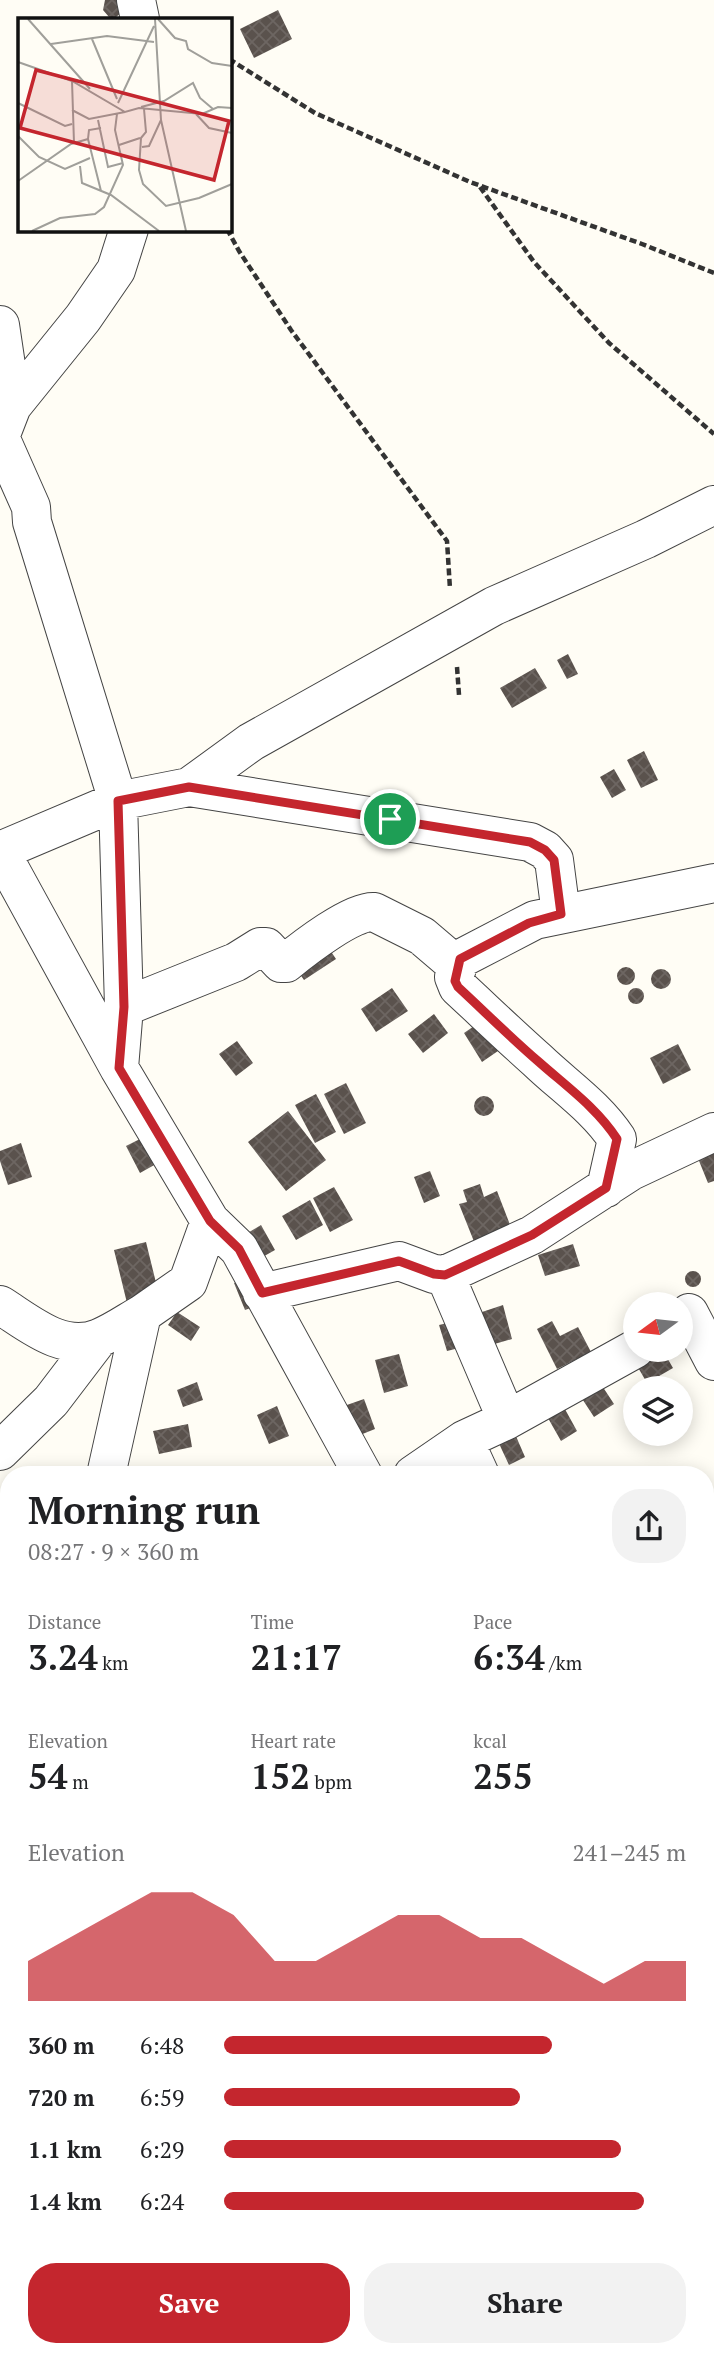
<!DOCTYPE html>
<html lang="en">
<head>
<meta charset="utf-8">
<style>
  :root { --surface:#fff; --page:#f2f2f2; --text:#202124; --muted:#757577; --accent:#c4262e }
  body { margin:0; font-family:"PT Serif",serif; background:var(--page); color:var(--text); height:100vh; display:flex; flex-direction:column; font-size:26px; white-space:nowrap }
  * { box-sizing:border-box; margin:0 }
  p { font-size:23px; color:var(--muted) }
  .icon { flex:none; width:38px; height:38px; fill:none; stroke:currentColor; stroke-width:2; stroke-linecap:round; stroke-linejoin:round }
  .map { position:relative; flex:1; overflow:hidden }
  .drawer { position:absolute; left:0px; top:1466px; width:714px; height:891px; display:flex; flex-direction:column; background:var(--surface); border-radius:28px 28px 0 0; box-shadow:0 4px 18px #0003 }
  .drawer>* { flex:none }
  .needle { width:46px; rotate:255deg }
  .buttons { position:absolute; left:623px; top:1292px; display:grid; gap:14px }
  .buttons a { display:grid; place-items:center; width:70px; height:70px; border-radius:50%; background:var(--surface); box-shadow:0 4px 18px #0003; font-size:35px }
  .pin { position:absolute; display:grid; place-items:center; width:60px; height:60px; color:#fff; margin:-30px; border:4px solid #fff; border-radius:50%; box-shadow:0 2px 7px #0007 }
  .round { display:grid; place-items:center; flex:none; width:74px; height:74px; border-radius:28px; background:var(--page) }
  .head { display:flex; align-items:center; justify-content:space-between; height:119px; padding:0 28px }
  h1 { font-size:38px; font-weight:700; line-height:52px }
  .stats { display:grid; grid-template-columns:repeat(3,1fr); gap:10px; height:119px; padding:7px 28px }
  .stats div { display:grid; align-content:center }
  .stats b { font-size:35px; font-weight:700 }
  .stats small { font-size:19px; font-weight:400 }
  .stats p { font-size:19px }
  .chart { height:196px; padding:14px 28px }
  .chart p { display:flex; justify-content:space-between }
  .chart svg { width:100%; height:126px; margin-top:7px; fill:var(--accent); opacity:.7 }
  .cta { display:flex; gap:14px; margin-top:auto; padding:14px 28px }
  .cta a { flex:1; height:80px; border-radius:28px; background:var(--accent); color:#fff; font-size:28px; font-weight:700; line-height:80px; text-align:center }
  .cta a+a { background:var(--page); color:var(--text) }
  ul { padding:0 28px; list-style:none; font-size:23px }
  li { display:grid; grid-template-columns:112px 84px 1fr; align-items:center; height:52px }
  li i { height:18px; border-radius:9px; background:var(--accent) }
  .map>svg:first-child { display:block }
</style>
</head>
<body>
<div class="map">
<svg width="714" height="2357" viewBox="0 0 714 2357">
  <defs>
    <pattern id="building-cross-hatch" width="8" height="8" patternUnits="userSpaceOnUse" patternTransform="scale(1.75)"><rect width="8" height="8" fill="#5a524d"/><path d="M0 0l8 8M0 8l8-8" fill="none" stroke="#6d6662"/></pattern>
  </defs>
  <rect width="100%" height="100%" fill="#fffdf5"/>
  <path fill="url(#building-cross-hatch)" d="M105 0H120L121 13 116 17H109L103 10Z
    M278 10 292 39 254 58 240 29Z
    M568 654 578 674 567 679 557 660Z
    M535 668 547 688 512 708 500 688Z
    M644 751 658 780 641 788 627 760Z
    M614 769 626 790 612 798 600 777Z
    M322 938 336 959 304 980 290 960Z
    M617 976a9 9 0 1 1 18 0a9 9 0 1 1-18 0Z
    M651 979a10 10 0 1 1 20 0a10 10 0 1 1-20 0Z
    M628 996a8 8 0 1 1 16 0a8 8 0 1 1-16 0Z
    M392 988 408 1011 376 1032 361 1009Z
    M434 1014 448 1033 423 1053 408 1034Z
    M480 1022 498 1051 482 1062 464 1033Z
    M237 1041 253 1063 236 1076 219 1054Z
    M678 1044 691 1070 663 1084 650 1058Z
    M346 1083 366 1123 344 1134 324 1094Z
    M316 1094 336 1132 315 1143 295 1105Z
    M474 1106a10 10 0 1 1 20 0a10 10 0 1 1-20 0Z
    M288 1111 326 1160 286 1191 248 1142Z
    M142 1138 156 1164 140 1173 126 1146Z
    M21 1143 32 1177 8 1185 0 1161V1151Z
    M714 1143V1181L708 1183 695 1151Z
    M430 1171 440 1196 424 1203 414 1177Z
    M480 1184 484 1197 497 1191 512 1230 475 1244 459 1204 467 1202 463 1190Z
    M334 1187 353 1220 330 1232 313 1198Z
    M310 1200 323 1225 296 1240 282 1216Z
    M261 1225 275 1250 259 1259 246 1234Z
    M146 1242 160 1299 128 1307 114 1250Z
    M573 1244 580 1266 545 1276 538 1255Z
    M685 1279a8 8 0 1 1 16 0a8 8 0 1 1-16 0Z
    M251 1277 261 1304 245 1310 234 1283Z
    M503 1305 512 1339 491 1345 482 1312Z
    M177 1312 200 1327 191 1341 168 1325Z
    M455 1321 463 1347 447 1351 439 1325Z
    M552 1321 560 1336 578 1327 591 1352 557 1369 537 1329Z
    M645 1349H662L673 1368 647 1383 632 1357Z
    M399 1354 408 1386 384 1393 375 1360Z
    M597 1378 614 1404 594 1417 577 1391Z
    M197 1382 203 1400 183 1407 177 1390Z
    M364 1399 375 1429 355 1437 344 1406Z
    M561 1402 577 1431 561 1441 544 1411Z
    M277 1406 289 1436 269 1444 257 1415Z
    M188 1424 192 1447 159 1454 153 1431Z
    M512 1427 525 1457 509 1465 495 1435Z
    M0 1682 9 1693 0 1703Z
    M712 1712 714 1718V1750L705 1753V1715Z"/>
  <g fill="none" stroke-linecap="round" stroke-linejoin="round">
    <g stroke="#444" stroke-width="40">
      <path id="minor" d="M136 0 140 19
        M0 325 12 406 0 437 31 507 32 522 118 801 124 1007 119 1068 210 1221 188 1282 142 1314 106 1475
        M12 406 83 318 116 270 129 229
        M189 787 530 842 545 850 554 860 561 914
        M0 851 118 801 189 787 251 742 494 606 646 539 714 505
        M0 851 119 1068
        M460 959 454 977 458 987C484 1011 510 1036 537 1060 564 1086 596 1107 617 1139L606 1188
        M124 1007 236 962 260 947H266L281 963H286C303 949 353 910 374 912L422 936 449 959H460L535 920 714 883
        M210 1221 239 1249 363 1475
        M445 1275 507 1420
        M262 1293 399 1261 434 1274 445 1275 532 1235 631 1171 714 1132
        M0 1305C29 1323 62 1353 99 1338 114 1332 128 1322 142 1314
        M689 1313 714 1361
        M464 1440 480 1475
        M0 1451 51 1401 99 1338
        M413 1475 464 1440 507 1420 635 1349
        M705 1520 714 1516
        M705 1678 714 1693
        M0 1741 9 1731
        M0 2210 9 2054
        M453 2357 455 2348"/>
    </g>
    <path stroke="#333" stroke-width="4.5" stroke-dasharray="7 3.5" stroke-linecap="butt" d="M229 59 315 113 470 182 642 244 714 273
      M480 187 534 262 609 343 714 434
      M227 229 239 251 291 330 447 541 450 589
      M457 667 459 695"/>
    <use href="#minor" stroke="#fff" stroke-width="38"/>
  </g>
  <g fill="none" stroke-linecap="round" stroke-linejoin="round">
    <g stroke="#fff" stroke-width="14">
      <path id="route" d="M189 787 530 842 545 850 554 860 561 914 529 923 460 959 455 981 458 987C485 1012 511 1038 539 1062 566 1086 597 1108 617 1139L606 1188 532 1235 445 1275 434 1274 399 1261 262 1293 239 1249 210 1221 119 1068 124 1007 118 801Z"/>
    </g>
    <use href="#route" stroke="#c4262e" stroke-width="9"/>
  </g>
  <g transform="translate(18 18)">
    <rect width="214" height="214" fill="#fffdf5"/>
    <path fill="none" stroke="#a09f9a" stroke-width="2" d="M10 1 72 71M137 1 143 102 168 213M140 1 157 20 168 23 170 31 194 45 214 48M74 21 99 81M33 26 89 18 136 24M0 44 54 63 107 94 121 90 184 96 200 89 214 90M54 63 56 125M0 85 47 108 54 106M100 85 136 8M123 89 146 83 175 65 182 80 195 91M126 91 128 114 123 120 121 152 125 166 148 188 181 180 214 166M54 92 71 101 107 94M178 96 191 110 214 115M80 102 90 149 105 145M83 110 71 112 70 121 83 173M0 118 21 139 47 151 72 140M101 127 122 120M124 129 131 128 143 102M62 148 64 165 93 177 141 213M0 163 53 126 70 121M14 213 42 200 77 196 86 189 105 147 97 112 99 96"/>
    <path fill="#c4262e" fill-opacity="0.15" stroke="#c4262e" stroke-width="3.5" d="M18 52 211 103 196 162 2 110Z"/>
    <rect width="214" height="214" fill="none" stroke="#111" stroke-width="3.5"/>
  </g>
</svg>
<div class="buttons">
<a><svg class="needle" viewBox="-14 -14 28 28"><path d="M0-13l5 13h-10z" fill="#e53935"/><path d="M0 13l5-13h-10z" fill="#757577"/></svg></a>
<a><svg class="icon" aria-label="layers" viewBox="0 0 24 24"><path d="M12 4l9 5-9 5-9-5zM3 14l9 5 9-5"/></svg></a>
</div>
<div class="pin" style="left:390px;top:819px;background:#1e9e55"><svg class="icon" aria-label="arrive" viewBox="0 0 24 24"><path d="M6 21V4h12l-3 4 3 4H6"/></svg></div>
<section class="drawer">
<div class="head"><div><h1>Morning run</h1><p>08:27 · 9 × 360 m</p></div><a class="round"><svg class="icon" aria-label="share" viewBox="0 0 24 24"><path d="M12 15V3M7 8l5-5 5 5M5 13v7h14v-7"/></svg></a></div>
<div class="stats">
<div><p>Distance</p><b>3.24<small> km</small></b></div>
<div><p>Time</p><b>21:17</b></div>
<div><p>Pace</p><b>6:34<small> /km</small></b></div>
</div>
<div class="stats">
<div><p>Elevation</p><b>54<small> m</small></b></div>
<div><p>Heart rate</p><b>152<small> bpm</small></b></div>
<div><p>kcal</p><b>255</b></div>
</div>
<div class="chart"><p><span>Elevation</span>241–245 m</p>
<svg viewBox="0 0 160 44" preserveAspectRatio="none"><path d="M0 44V30L10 22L20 14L30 6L40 6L50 14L60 30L70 30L80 22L90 14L100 14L110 22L120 22L130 30L140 38L150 30L160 30V44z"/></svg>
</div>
<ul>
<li><b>360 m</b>6:48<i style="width:71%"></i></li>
<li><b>720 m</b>6:59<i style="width:64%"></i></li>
<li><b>1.1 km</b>6:29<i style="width:86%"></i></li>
<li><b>1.4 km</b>6:24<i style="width:91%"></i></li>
</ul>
<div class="cta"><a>Save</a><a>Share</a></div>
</section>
</div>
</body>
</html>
